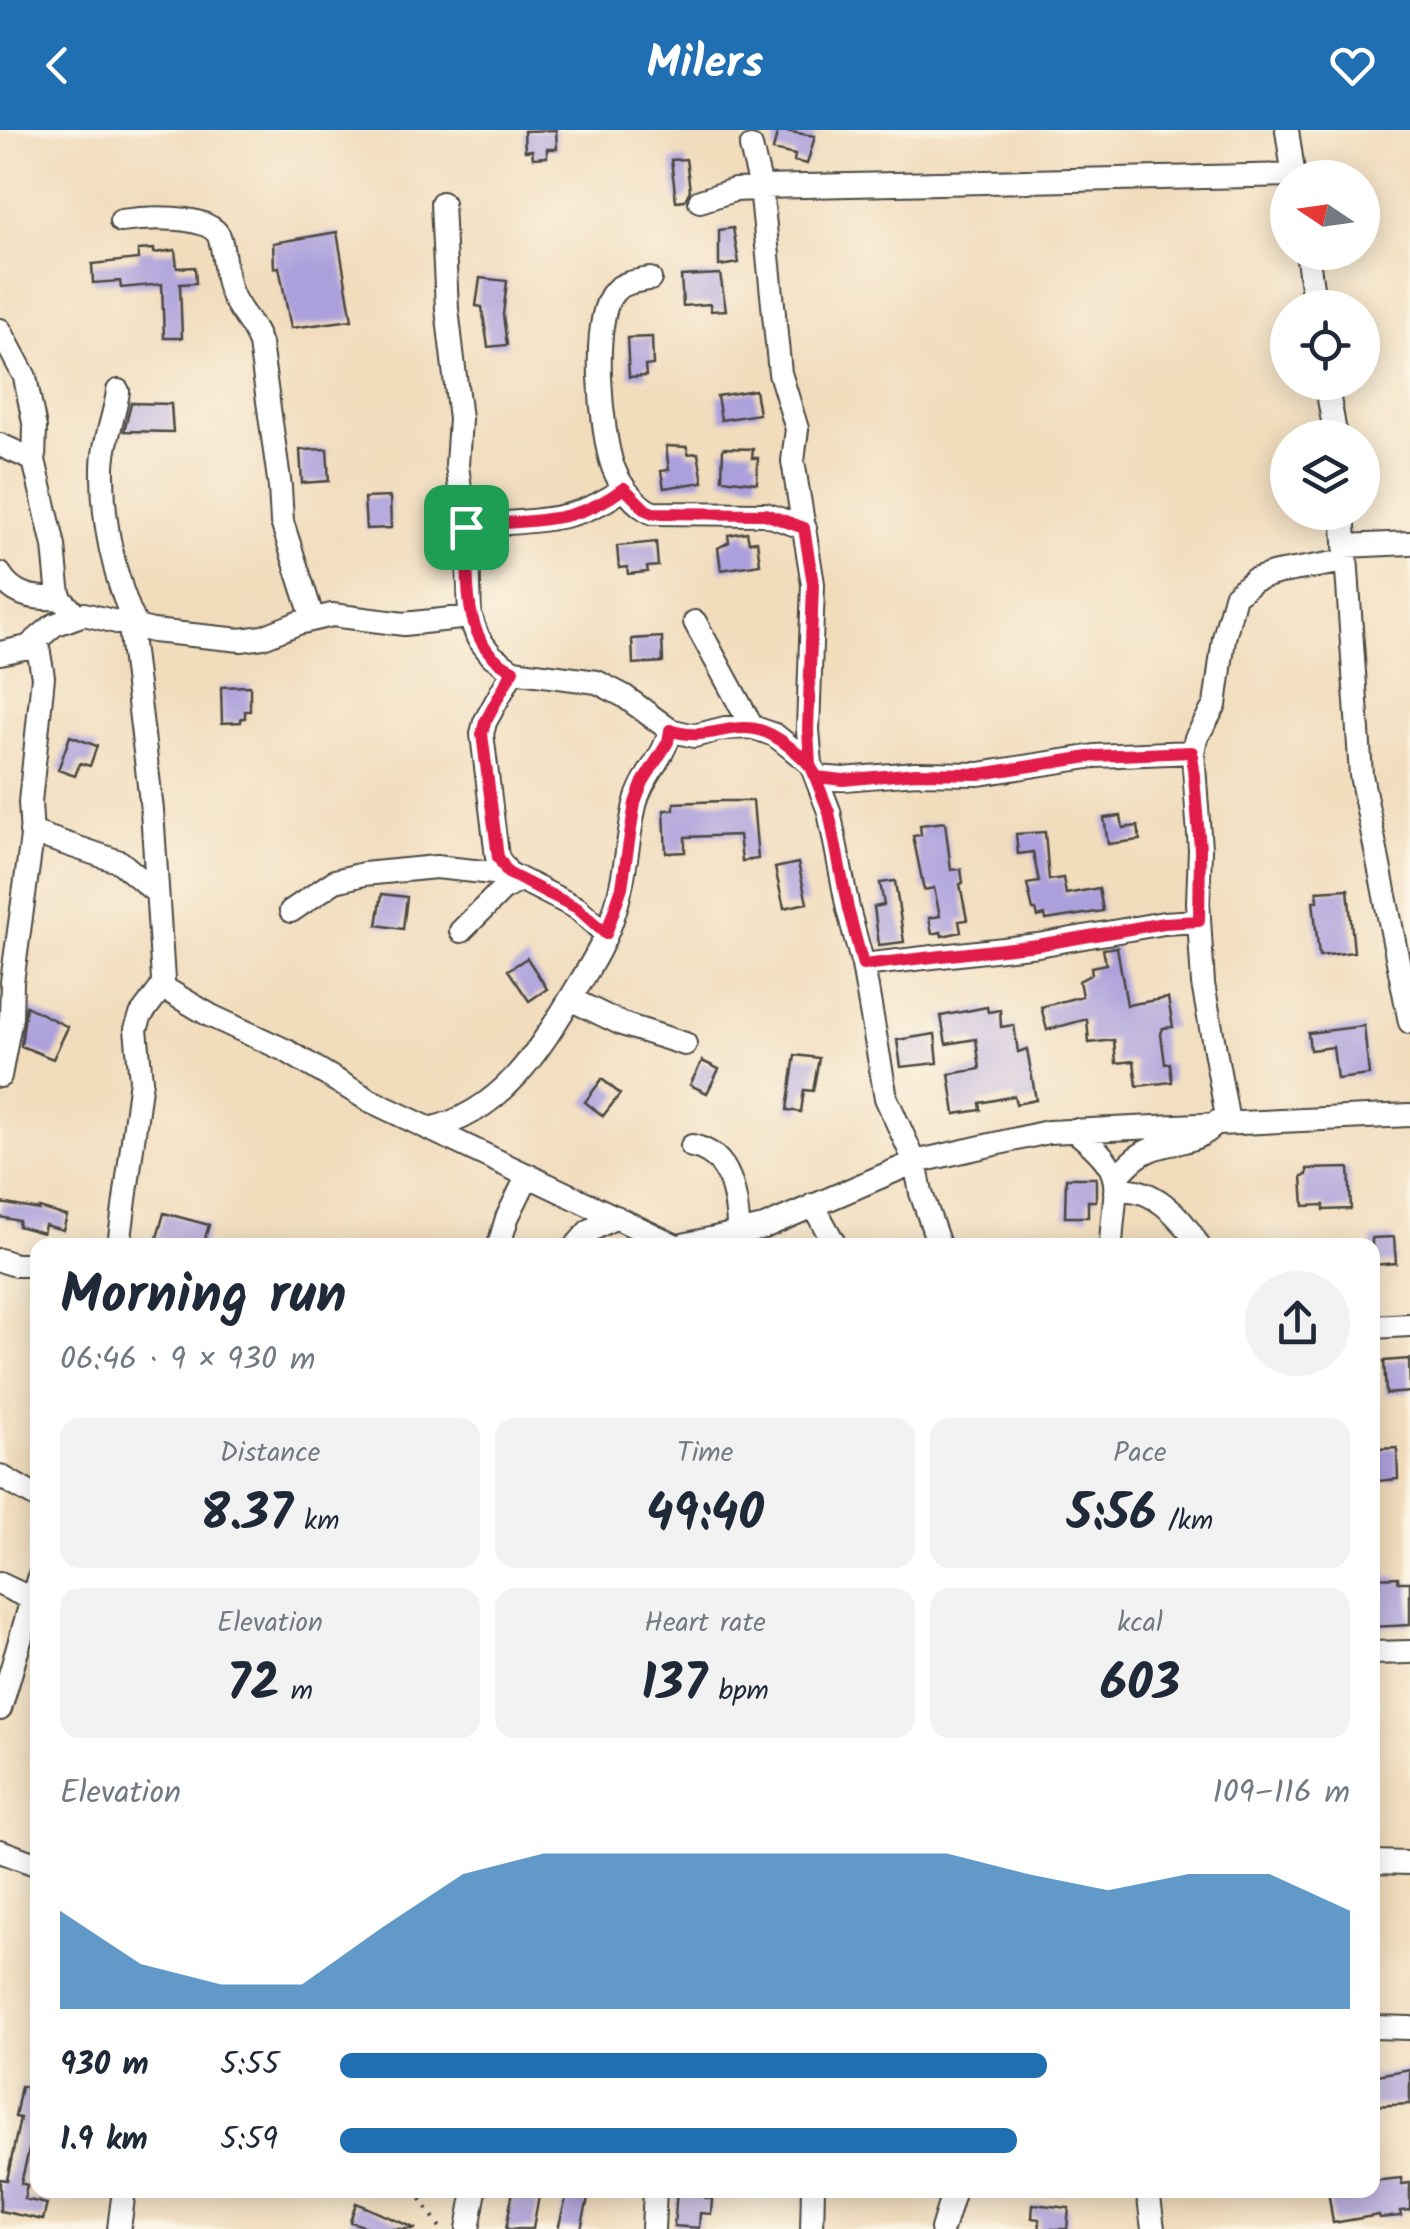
<!DOCTYPE html>
<html lang="en">
<head>
<meta charset="utf-8">
<style>
  :root { --surface:#fff; --page:#f2f2f3; --text:#1f2937; --muted:#747a83; --accent:#1f6fb2 }
  body { margin:0; font-family:Kalam,sans-serif; background:var(--page); color:var(--text); height:100vh; display:flex; flex-direction:column; font-size:38px; white-space:nowrap }
  * { box-sizing:border-box; margin:0 }
  p { font-size:32px; color:var(--muted) }
  .icon { flex:none; width:55px; height:55px; fill:none; stroke:currentColor; stroke-width:2; stroke-linecap:round; stroke-linejoin:round }
  .map { position:relative; flex:1; overflow:hidden }
  .side { position:absolute; left:30px; top:1108px; width:1350px; height:960px; display:flex; flex-direction:column; background:var(--surface); border-radius:20px; box-shadow:0 5px 25px #0003 }
  .side>* { flex:none }
  .needle { width:65px; rotate:283deg }
  .buttons { position:absolute; left:1270px; top:30px; display:grid; gap:20px }
  .buttons a { display:grid; place-items:center; width:110px; height:110px; border-radius:50%; background:var(--surface); box-shadow:0 5px 25px #0003; font-size:50px }
  .pin { position:absolute; display:grid; place-items:center; width:85px; height:85px; color:#fff; margin:-42px; border-radius:20px; box-shadow:0 5px 15px #0006 }
  .round { display:grid; place-items:center; flex:none; width:105px; height:105px; border-radius:52px; background:var(--page) }
  .head { display:flex; align-items:center; justify-content:space-between; height:170px; padding:0 30px }
  h1 { font-size:55px; font-weight:700; line-height:75px }
  .stats { display:grid; grid-template-columns:repeat(3,1fr); gap:15px; height:170px; padding:10px 30px }
  .stats div { display:grid; align-content:center; border-radius:20px; background:var(--page); text-align:center }
  .stats b { font-size:50px; font-weight:700 }
  .stats small { font-size:28px; font-weight:400 }
  .stats p { font-size:28px }
  .chart { height:280px; padding:20px 30px }
  .chart p { display:flex; justify-content:space-between }
  .chart svg { width:100%; height:180px; margin-top:10px; fill:var(--accent); opacity:.7 }
  ul { padding:0 30px; list-style:none; font-size:32px }
  li { display:grid; grid-template-columns:160px 120px 1fr; align-items:center; height:75px }
  li i { height:25px; border-radius:12px; background:var(--accent) }
  header { display:flex; justify-content:space-between; align-items:center; height:130px; padding:0 30px; background:var(--accent); color:#fff; font-size:45px; font-weight:700 }
  .map>svg:first-child { display:block }
</style>
</head>
<body>
<header><svg class="icon" aria-label="back" viewBox="0 0 24 24"><path d="M15 5l-7 7 7 7"/></svg>Milers<svg class="icon" aria-label="heart" viewBox="0 0 24 24"><path d="M12 20l-8-8c-3-5 5-10 8-4 3-6 11-1 8 4z"/></svg></header>
<div class="map">
<svg width="1410" height="2099" viewBox="0 0 1410 2099">
  <rect width="100%" height="100%" fill="#fcf5e5"/>
  <filter id="ink" filterUnits="userSpaceOnUse"><feTurbulence type="fractalNoise" baseFrequency=".01" numOctaves="2"/><feDisplacementMap in="SourceGraphic" scale="20" xChannelSelector="R" yChannelSelector="G"/><feConvolveMatrix kernelMatrix="1 2 1 2 8 2 1 2 1" color-interpolation-filters="sRGB"/></filter>
  <filter id="wash" filterUnits="userSpaceOnUse"><feTurbulence type="fractalNoise" baseFrequency=".0048" numOctaves="4" result="noise"/><feDisplacementMap in="SourceGraphic" scale="40" xChannelSelector="R" yChannelSelector="G"/><feGaussianBlur stdDeviation="2.25" result="paint"/><feColorMatrix in="noise" values="0 0 0 0 0 0 0 0 0 0 0 0 0 0 0 0 0 1.4 0 .05"/><feComposite in="paint" operator="in"/></filter>
  <g filter="url(#wash)">
    <rect width="100%" height="100%" fill="#f1dcbc"/>
    <g id="blocks">
      <path fill="#aca0dc" d="M556 0 557 19H547V27L533 28 532 20 525 21 524 1Z
        M778 0 815 6 807 34 794 31 795 25 773 20Z
        M686 29 690 60 685 70 676 71 671 30Z
        M733 98 739 133 719 136V100Z
        M337 102 352 190 291 198 279 137 274 138 273 113Z
        M154 119V123L175 120 177 138 195 137 196 153 180 154 182 208H164L162 154 121 158 120 151 93 153 92 134 138 129V120Z
        M720 144 726 180 711 181 710 174 683 176 681 146Z
        M480 148 507 151 503 185 507 215 488 217 482 177 476 176Z
        M652 207 653 235 645 236 646 246 629 247 627 208Z
        M755 260 759 284 721 290 717 266Z
        M131 273 171 274 173 302 124 301Z
        M666 316 687 317 688 324 698 323 703 352 664 358 661 341 669 340Z
        M723 318 753 319 752 328H758L757 353 722 349Z
        M327 319 329 351 302 353 300 320Z
        M390 367 391 398 366 399 364 368Z
        M747 402 749 412 757 411 760 434 721 440 718 418 729 412 728 405Z
        M656 412 658 436 647 437 648 442 628 444 627 437 619 438 617 416Z
        M662 507 663 532 633 534 632 509Z
        M250 556V581H245V588H241V592L222 593 221 557Z
        M70 606 97 616 90 636 80 633 75 646 58 640Z
        M723 671H753L758 729 742 731 739 705 685 707V722L666 723 664 680H674V673Z
        M1121 686 1123 698 1138 696 1140 710 1108 714 1104 688Z
        M945 692 951 740 961 739 963 753 960 754 967 790 959 791 961 802 942 806 941 802 932 804 929 788 940 786 934 758 924 760 913 706 921 705 920 695Z
        M1045 702 1049 750 1063 748 1066 764 1099 758 1103 781 1046 790 1045 785 1038 787 1036 780H1033L1027 754 1039 752 1033 722 1018 724 1016 704Z
        M798 733 807 773 784 778 775 738Z
        M895 751 904 812 879 815 874 777 884 775 880 753Z
        M1348 759 1354 822 1319 826 1313 771H1318L1317 761Z
        M382 764 407 767 403 799 377 795Z
        M1117 817 1127 875 1168 868 1173 897 1163 898 1161 904 1165 934 1170 933 1172 952 1137 956 1134 931 1116 933 1114 910 1089 913 1087 889 1047 900 1041 877 1082 866 1079 851 1092 844 1091 837 1106 834 1103 819Z
        M527 828 547 859 529 871 508 840Z
        M26 876 68 897 53 929 21 916Z
        M987 877 988 882 1000 880 1001 897 1014 895 1018 922 1027 919 1036 970 1016 974 1014 966 980 973 981 980 955 984 949 944 980 939 976 909 946 914 941 886Z
        M1364 896 1369 945 1337 949 1333 917 1310 920 1308 903Z
        M935 904 938 933 901 937 897 910Z
        M795 925 819 928 813 961 804 960 801 982 787 980Z
        M702 931 719 939 707 963 690 955Z
        M602 949 620 964 603 986 585 972Z
        M1349 1038 1351 1079 1324 1080V1075L1304 1076 1302 1046 1307 1045V1039Z
        M1066 1048H1096V1071H1088V1087H1065Z
        M1 1073 39 1080V1078L67 1086 63 1100 45 1095 43 1103 18 1096 19 1091 0 1087Z
        M164 1083 209 1095 203 1115H155Z
        M1394 1107 1396 1133 1372 1135V1108Z
        M1409 1229 1410 1262 1386 1264 1384 1231Z
        M1397 1318 1398 1349 1378 1351 1376 1319Z
        M1398 1447V1452H1410V1495L1372 1497V1448Z
        M1410 1939V1974L1372 1976V1946Z
        M21 1956 38 1960V1983L21 2053 27 2055 24 2069 47 2074 43 2090 0 2081V2049L7 2050 20 1988 15 1987Z
        M1401 2048 1402 2054 1410 2053V2080L1400 2081 1401 2086 1380 2088 1379 2085 1333 2093 1328 2060H1372V2051Z
        M513 2060H540L533 2099H506Z
        M568 2060H590L581 2099H558Z
        M677 2060 705 2061V2068L712 2069 711 2084 700 2083 699 2098 674 2096Z
        M356 2073 416 2099H374L350 2092Z
        M1033 2074 1069 2078 1067 2099H1040L1039 2089 1032 2088Z"/>
    </g>
  </g>
  <g filter="url(#ink)">
    <use href="#blocks" fill-opacity="0" stroke="#494641" stroke-width="2.5"/>
    <g fill="none" stroke-linecap="round" stroke-linejoin="round">
      <g stroke="#494641" stroke-width="26">
        <path id="minor" d="M1287 0 1294 48
          M751 17 761 57 780 243 797 299 793 331 813 454 808 600 811 634 829 681 848 779 863 835 886 968 915 1032 921 1063 939 1115
          M761 57 1293 45
          M700 71 734 60 761 59
          M442 73 447 179 460 289 457 335 468 423 470 487 478 508 492 526 513 541 597 552 624 566 670 600 694 606 725 598 752 597 775 605 811 634
          M121 91C142 88 208 83 219 106 225 122 224 144 230 160 237 181 254 193 260 214L280 357 282 392 313 489
          M1307 122 1315 178
          M650 149C638 151 623 152 614 162 590 189 601 304 613 337 620 355 635 376 653 383L765 384 805 398
          M0 200 25 247 35 298 34 330 54 416 58 457 60 468 76 485
          M1326 252 1336 308
          M118 261C115 286 103 312 103 338 102 391 114 450 137 498
          M0 315 34 330
          M1343 382 1361 645 1410 892
          M465 397C524 389 574 397 624 358
          M1345 416 1410 413
          M0 444C14 467 35 469 60 468
          M695 492 752 597
          M0 523 28 517 54 495 84 484 153 501 241 510 263 507 298 493 332 485 404 494 470 487
          M513 541 485 592 482 604 497 727 508 743 577 778 606 804
          M817 647 843 649 916 643 979 644 1095 626 1193 622
          M31 702 120 732 157 763
          M291 781 335 751 364 744 436 737 512 745
          M461 801 502 760 520 750
          M863 835 1038 815 1164 793 1199 791
          M162 857 211 886 287 921 369 970 674 1115
          M570 869 622 894 685 914
          M0 946 11 887 12 852 32 707 30 672 43 547 37 511
          M1228 992 1203 854 1198 772 1200 719 1193 622 1196 608 1215 575 1224 508 1235 466 1254 450 1276 443 1346 431
          M429 999C504 982 541 917 578 856 593 832 607 808 615 780 626 746 627 710 635 675 641 647 665 628 670 600
          M1074 1000C1130 1045 1114 1050 1111 1115
          M692 1016C733 1024 736 1068 739 1104
          M1115 1050C1125 1037 1136 1025 1152 1019 1175 1011 1200 1013 1217 992
          M1115 1061C1150 1053 1182 1087 1198 1115
          M813 1075 835 1115
          M119 1115 141 950 136 899 141 885 162 857 163 850 152 680 130 497
          M499 1115 507 1088 528 1045
          M577 1115 589 1101 616 1087
          M683 1115 764 1097 915 1032 1048 1002 1410 985
          M0 1130 15 1135H38
          M1372 1197 1410 1195
          M0 1346 38 1368
          M0 1454 32 1469
          M1372 1523 1410 1522
          M0 1579 38 1449
          M0 1721 38 1735
          M1372 1732 1410 1733
          M1372 1897 1410 1898
          M1148 2060 1153 2099
          M119 2099 124 2060
          M468 2099 475 2060
          M653 2099 655 2060
          M812 2099 813 2060
          M942 2099 954 2060"/>
      </g>
      <path stroke="#494641" stroke-width="4" stroke-dasharray="2.5 8" stroke-linecap="butt" d="M415 2060 441 2099"/>
      <use href="#minor" stroke="#fff" stroke-width="22"/>
    </g>
  </g>
  <g fill="none" stroke-linecap="round" stroke-linejoin="round" filter="url(#ink)">
    <g stroke="#fff" stroke-width="20">
      <path id="route" d="M466 397C470 447 458 515 513 540L485 592 482 604 498 727 508 743 577 778 606 804 622 757 635 673 643 652 668 612 670 600C719 617 740 575 791 618 802 627 810 634 817 647L843 650 916 643 980 644 1095 626 1192 622 1200 719 1199 791 1164 793 1038 815 863 835 848 779 829 682 810 634 808 600 813 454 804 398 765 384 653 383 646 380 624 358C572 398 526 388 466 397"/>
    </g>
    <use href="#route" stroke="#e11d48" stroke-width="12"/>
  </g>
</svg>
<div class="buttons">
<a><svg class="needle" viewBox="-14 -14 28 28"><path d="M0-13l5 13h-10z" fill="#e53935"/><path d="M0 13l5-13h-10z" fill="#747a83"/></svg></a>
<a><svg class="icon" aria-label="locate" viewBox="0 0 24 24"><circle cx="12" cy="12" r="6"/><path d="M12 2v4M12 18v4M2 12h4M18 12h4"/></svg></a>
<a><svg class="icon" aria-label="layers" viewBox="0 0 24 24"><path d="M12 4l9 5-9 5-9-5zM3 14l9 5 9-5"/></svg></a>
</div>
<div class="pin" style="left:466px;top:397px;background:#1e9e55"><svg class="icon" aria-label="arrive" viewBox="0 0 24 24"><path d="M6 21V4h12l-3 4 3 4H6"/></svg></div>
<section class="side">
<div class="head"><div><h1>Morning run</h1><p>06:46 · 9 × 930 m</p></div><a class="round"><svg class="icon" aria-label="share" viewBox="0 0 24 24"><path d="M12 15V3M7 8l5-5 5 5M5 13v7h14v-7"/></svg></a></div>
<div class="stats">
<div><p>Distance</p><b>8.37<small> km</small></b></div>
<div><p>Time</p><b>49:40</b></div>
<div><p>Pace</p><b>5:56<small> /km</small></b></div>
</div>
<div class="stats">
<div><p>Elevation</p><b>72<small> m</small></b></div>
<div><p>Heart rate</p><b>137<small> bpm</small></b></div>
<div><p>kcal</p><b>603</b></div>
</div>
<div class="chart"><p><span>Elevation</span>109–116 m</p>
<svg viewBox="0 0 160 44" preserveAspectRatio="none"><path d="M0 44V20L10 33L20 38L30 38L40 24L50 11L60 6L70 6L80 6L90 6L100 6L110 6L120 11L130 15L140 11L150 11L160 20V44z"/></svg>
</div>
<ul>
<li><b>930 m</b>5:55<i style="width:70%"></i></li>
<li><b>1.9 km</b>5:59<i style="width:67%"></i></li>
</ul>
</section>
</div>
</body>
</html>
